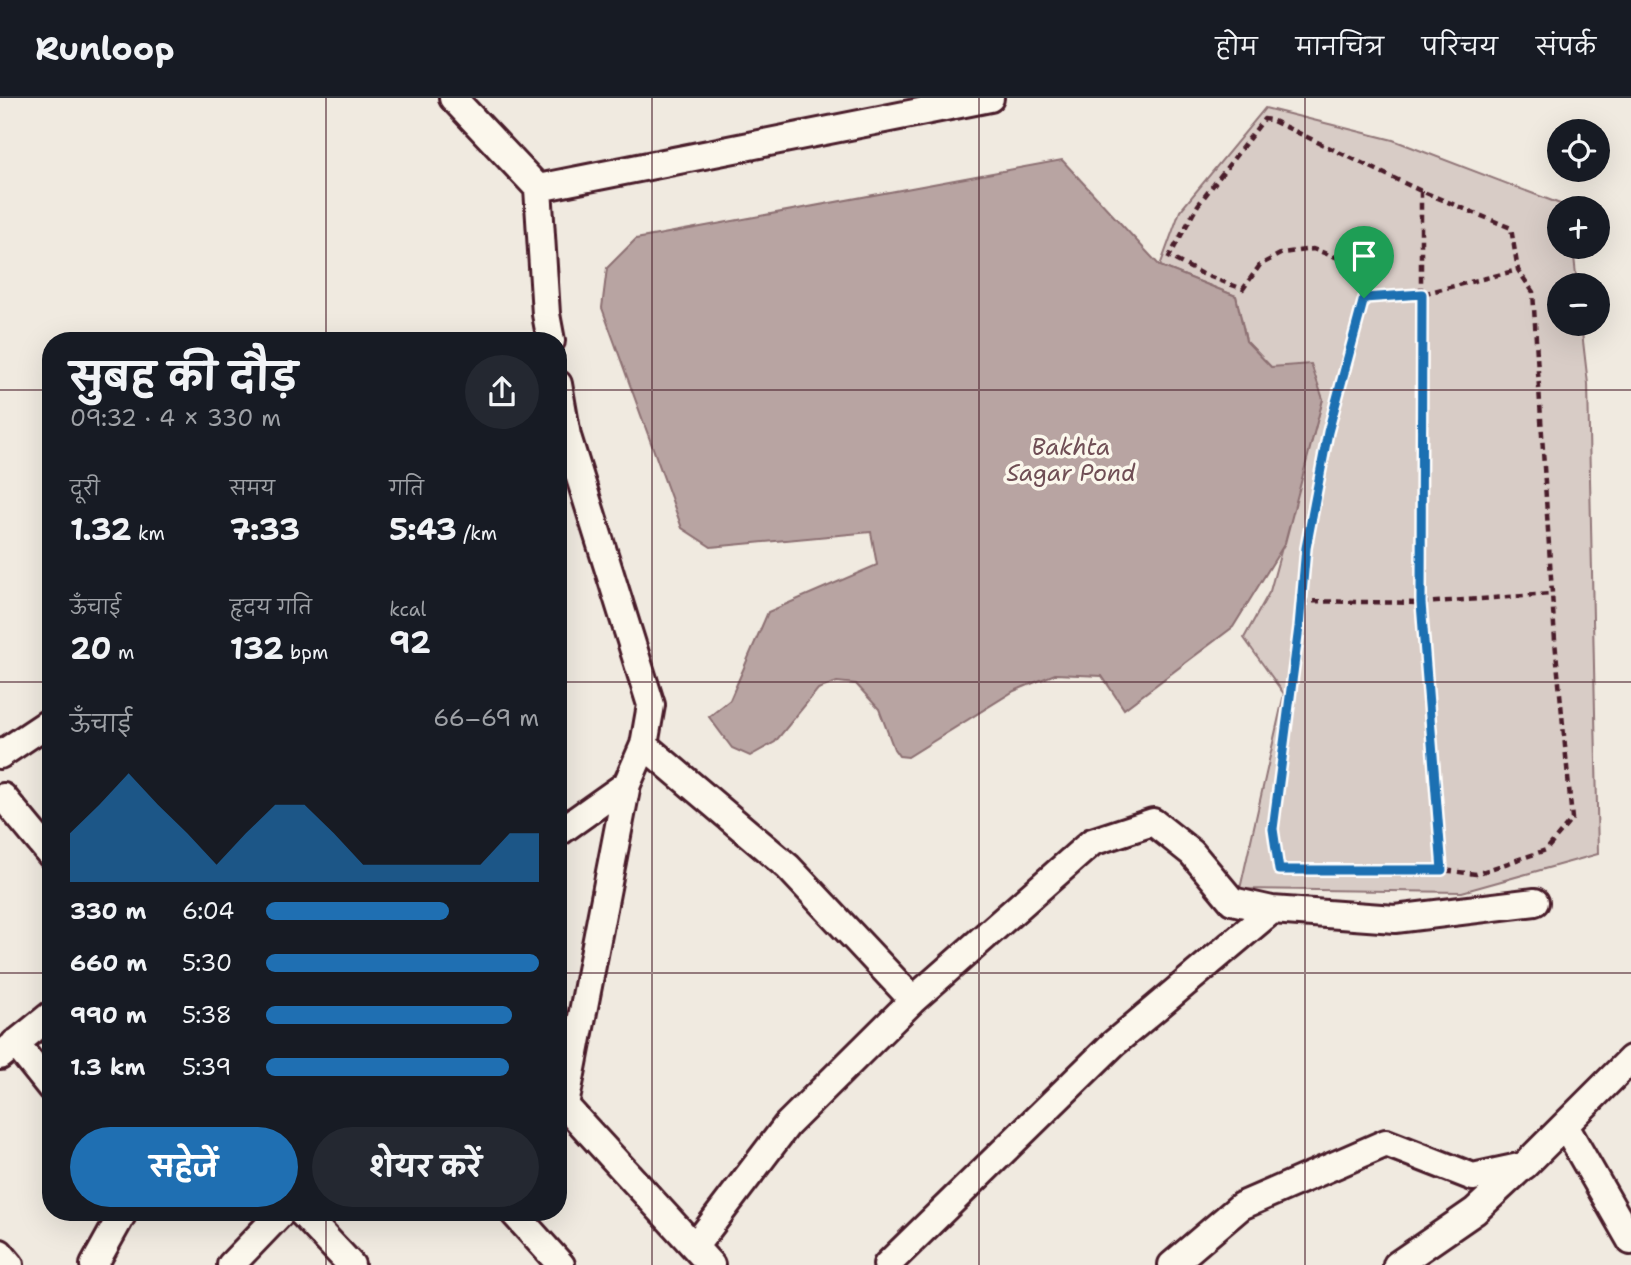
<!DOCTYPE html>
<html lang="hi">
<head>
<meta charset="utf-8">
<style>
  :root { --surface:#171b24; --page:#242831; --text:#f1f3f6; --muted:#9ea1a6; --line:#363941; --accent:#1f6fb2 }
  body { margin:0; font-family:"Shantell Sans","Playpen Sans Deva",sans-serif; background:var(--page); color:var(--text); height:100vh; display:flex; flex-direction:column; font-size:26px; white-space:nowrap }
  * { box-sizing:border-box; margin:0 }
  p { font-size:23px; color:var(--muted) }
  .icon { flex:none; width:38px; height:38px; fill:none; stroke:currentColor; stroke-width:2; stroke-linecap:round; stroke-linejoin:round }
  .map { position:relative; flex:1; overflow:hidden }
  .drawer { position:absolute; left:42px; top:234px; width:525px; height:889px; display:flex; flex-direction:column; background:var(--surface); border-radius:28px; box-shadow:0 7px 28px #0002 }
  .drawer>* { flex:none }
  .buttons { position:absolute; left:1547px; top:21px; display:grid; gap:14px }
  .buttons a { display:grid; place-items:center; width:63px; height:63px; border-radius:50%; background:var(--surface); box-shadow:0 7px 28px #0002; font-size:35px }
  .pin { position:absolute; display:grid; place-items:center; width:60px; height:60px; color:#fff; margin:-72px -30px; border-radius:50% 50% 50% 0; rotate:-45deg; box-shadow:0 0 7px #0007 }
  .pin .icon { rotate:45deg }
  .round { display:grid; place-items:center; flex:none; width:74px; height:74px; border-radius:37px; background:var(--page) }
  .summary { display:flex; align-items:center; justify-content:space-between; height:119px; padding:0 28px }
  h1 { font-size:38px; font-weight:700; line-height:52px }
  .figures { display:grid; grid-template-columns:repeat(3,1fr); gap:10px; height:119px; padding:7px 28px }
  .figures div { display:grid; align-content:center }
  .figures b { font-size:30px; font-weight:700 }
  .figures small { font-size:19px; font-weight:400 }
  .figures p { font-size:19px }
  .chart { height:196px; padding:14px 28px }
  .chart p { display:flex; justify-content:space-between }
  .chart svg { width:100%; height:126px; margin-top:7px; fill:var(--accent); opacity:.7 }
  .action { display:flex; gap:14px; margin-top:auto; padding:14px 28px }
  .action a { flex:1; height:80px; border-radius:42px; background:var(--accent); color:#fff; font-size:28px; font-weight:700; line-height:80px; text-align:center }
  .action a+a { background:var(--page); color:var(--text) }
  ul { padding:0 28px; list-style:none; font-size:23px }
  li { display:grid; grid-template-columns:112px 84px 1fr; align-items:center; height:52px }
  li i { height:18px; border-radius:9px; background:var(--accent) }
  header { display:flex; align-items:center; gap:42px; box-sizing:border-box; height:98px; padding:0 35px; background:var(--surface); border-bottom:2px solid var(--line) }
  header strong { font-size:33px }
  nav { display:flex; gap:38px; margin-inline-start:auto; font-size:24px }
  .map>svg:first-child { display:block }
</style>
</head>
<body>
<header>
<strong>Runloop</strong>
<nav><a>होम</a><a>मानचित्र</a><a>परिचय</a><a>संपर्क</a></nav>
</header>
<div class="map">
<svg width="1631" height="1167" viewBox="0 0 1631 1167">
  <rect width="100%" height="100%" fill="#f0eae0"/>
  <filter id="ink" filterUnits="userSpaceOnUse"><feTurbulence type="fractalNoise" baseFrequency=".0143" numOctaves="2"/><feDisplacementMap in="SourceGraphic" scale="14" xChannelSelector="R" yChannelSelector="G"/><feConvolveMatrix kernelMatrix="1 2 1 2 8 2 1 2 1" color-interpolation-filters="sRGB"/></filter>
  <g filter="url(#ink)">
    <path fill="#d8ccc6" stroke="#917678" stroke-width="2" d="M1265 10 1393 42 1568 109 1559 110V149H1573L1577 187H1559V226H1581L1588 286 1598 756 1462 794 1240 791 1284 596 1244 540 1270 493 1323 301 1271 269 1246 243 1236 198 1160 168 1180 113Z"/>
    <path fill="#b8a4a2" stroke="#8c6f72" stroke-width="2" d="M1062 62 1160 168 1236 198 1246 243 1271 269 1311 266 1323 301 1285 445 1233 529 1124 611 1102 578 1055 576 1014 593 908 659 899 658 894 651 879 611 856 586 837 584 818 591 775 644 750 658 732 650 709 619 730 602 768 514 877 467 871 434 711 449 682 430 602 210 607 170 636 141Z"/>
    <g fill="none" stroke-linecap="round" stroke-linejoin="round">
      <g stroke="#4a1f2b" stroke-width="32">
        <path id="street" d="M453 0 538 90
          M538 90 990 0
          M538 90 546 216 551 243
          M558 286 567 338 651 607 644 647 627 686 565 1007
          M644 647 788 769 913 902
          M0 657 51 623
          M3 699 51 757
          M558 735 627 686
          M15 945 51 990
          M0 958 51 917
          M558 1000 711 1167
          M1565 1028 1631 1143
          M302 1115 351 1167
          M514 1115 561 1167
          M695 1148 787 1027 913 902 1092 744 1153 724 1192 755 1232 803 1272 812 1395 821 1535 804
          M0 1155 10 1167
          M94 1167 123 1115
          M231 1167 281 1115
          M887 1167 1113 946 1272 812
          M1172 1167 1241 1108 1386 1045 1473 1079 1524 1068 1631 961
          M1397 1167 1475 1113 1522 1069"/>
      </g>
      <path stroke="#4a1f2b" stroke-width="4.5" stroke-dasharray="7 5" stroke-linecap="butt" d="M1364 200 1344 162 1313 151 1282 155 1260 167 1243 191 1200 175 1169 159 1198 107 1264 21 1271 22 1421 93 1511 130 1518 172 1533 194 1555 543 1572 721 1546 752 1476 776 1442 772 1421 505V93
        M1301 503 1421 505 1552 496
        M1442 772H1279L1273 731 1299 529 1306 450 1328 334 1364 200 1422 196 1518 172"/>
      <use href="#street" stroke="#fbf7ec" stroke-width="26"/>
    </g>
  </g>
  <g fill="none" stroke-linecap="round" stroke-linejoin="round" filter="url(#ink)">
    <g stroke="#fff" stroke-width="14">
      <path id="route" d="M1422 196 1421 505 1442 772H1279L1273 731 1299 529 1306 450 1328 334 1364 200Z"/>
    </g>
    <use href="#route" stroke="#1f6fb2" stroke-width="9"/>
  </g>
  <path fill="none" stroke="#4a1f2b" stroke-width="2" stroke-opacity="0.55" d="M326 0V243M652 0V1167M979 0V1167M1305 0V1167M0 292H51M558 292H1631M0 584H51M558 584H1631M0 875H51M558 875H1631M326 1115V1167"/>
  <g text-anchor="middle" stroke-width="7" stroke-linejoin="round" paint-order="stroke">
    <g font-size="23" font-style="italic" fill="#704e55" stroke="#fbf7ec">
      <text x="1071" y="357">Bakhta<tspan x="1071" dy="26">Sagar Pond</tspan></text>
    </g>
  </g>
</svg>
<div class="buttons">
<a><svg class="icon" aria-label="locate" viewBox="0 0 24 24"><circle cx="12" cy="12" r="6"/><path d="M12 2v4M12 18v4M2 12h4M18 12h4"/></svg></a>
<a>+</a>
<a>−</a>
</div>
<div class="pin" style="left:1364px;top:200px;background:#1e9e55"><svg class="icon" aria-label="arrive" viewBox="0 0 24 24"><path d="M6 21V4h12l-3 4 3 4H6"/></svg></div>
<section class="drawer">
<div class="summary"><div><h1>सुबह की दौड़</h1><p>09:32 · 4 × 330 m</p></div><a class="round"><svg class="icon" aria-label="share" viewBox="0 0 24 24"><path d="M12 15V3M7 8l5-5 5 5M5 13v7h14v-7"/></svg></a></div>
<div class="figures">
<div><p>दूरी</p><b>1.32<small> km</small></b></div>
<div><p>समय</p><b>7:33</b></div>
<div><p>गति</p><b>5:43<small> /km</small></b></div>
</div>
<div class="figures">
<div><p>ऊँचाई</p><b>20<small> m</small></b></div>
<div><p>हृदय गति</p><b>132<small> bpm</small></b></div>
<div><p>kcal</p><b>92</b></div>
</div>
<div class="chart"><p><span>ऊँचाई</span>66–69 m</p>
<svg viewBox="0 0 160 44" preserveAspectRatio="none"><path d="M0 44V27L10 17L20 6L30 17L40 27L50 38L60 27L70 17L80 17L90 27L100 38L110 38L120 38L130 38L140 38L150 27L160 27V44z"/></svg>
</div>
<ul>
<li><b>330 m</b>6:04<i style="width:67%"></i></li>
<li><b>660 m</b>5:30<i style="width:100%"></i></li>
<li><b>990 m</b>5:38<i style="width:90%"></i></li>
<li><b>1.3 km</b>5:39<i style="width:89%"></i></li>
</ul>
<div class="action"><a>सहेजें</a><a>शेयर करें</a></div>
</section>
</div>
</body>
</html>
